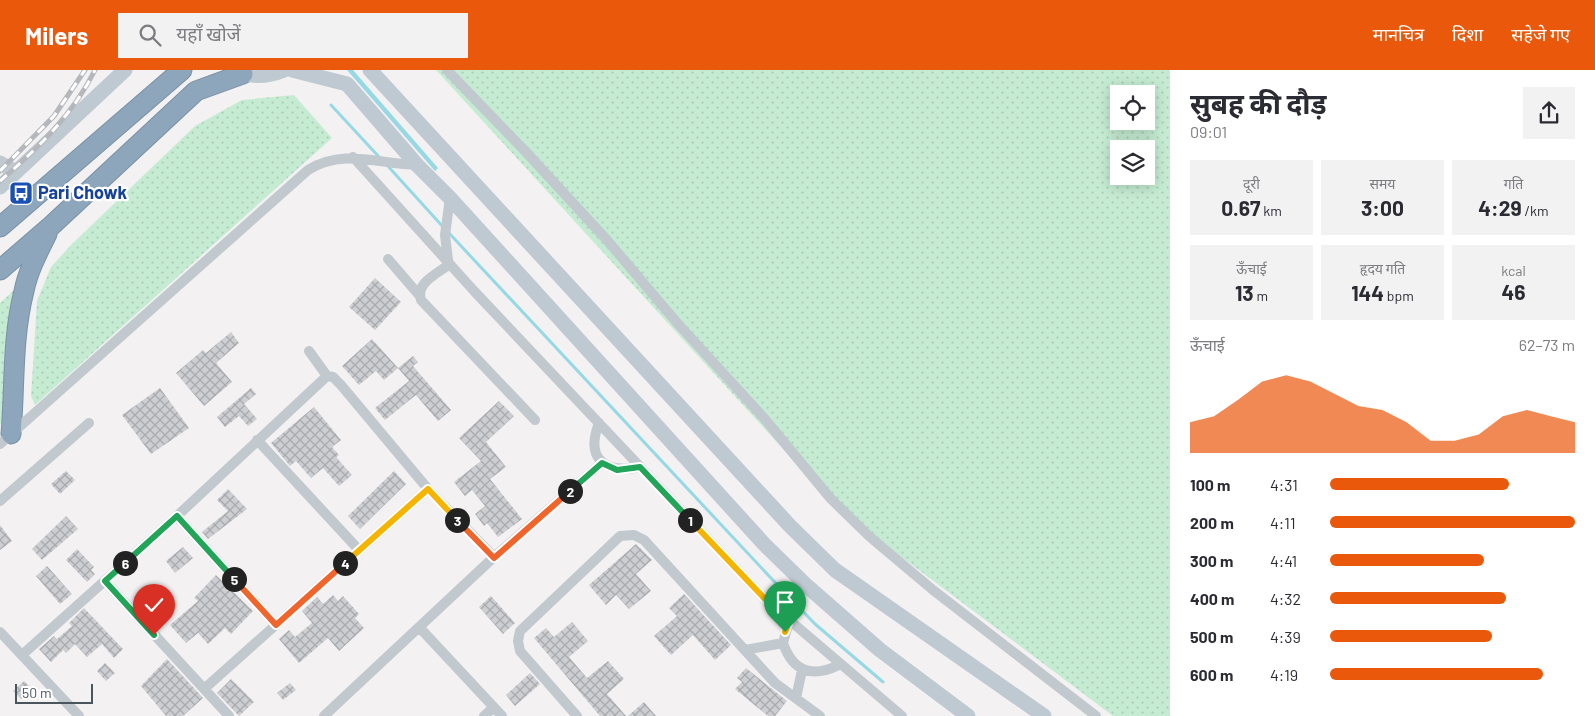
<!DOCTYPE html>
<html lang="hi">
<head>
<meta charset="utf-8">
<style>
  :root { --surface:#fff; --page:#f2f2f3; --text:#2b2b33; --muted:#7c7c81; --accent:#ea580c }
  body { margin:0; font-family:Barlow,"Noto Sans Devanagari",sans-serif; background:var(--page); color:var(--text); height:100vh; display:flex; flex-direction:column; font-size:19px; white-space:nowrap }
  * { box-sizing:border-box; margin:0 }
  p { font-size:16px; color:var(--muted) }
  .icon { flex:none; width:28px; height:28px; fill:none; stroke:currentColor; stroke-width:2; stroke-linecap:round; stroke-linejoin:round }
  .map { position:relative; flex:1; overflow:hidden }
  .drawer { display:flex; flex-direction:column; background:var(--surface); width:425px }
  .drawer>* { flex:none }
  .tools { position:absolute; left:1110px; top:15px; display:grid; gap:10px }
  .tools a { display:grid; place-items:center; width:45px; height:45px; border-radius:0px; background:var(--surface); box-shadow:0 2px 12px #0003; font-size:25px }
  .scale { position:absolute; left:15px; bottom:12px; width:78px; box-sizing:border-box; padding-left:5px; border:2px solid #4b555d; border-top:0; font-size:14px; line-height:18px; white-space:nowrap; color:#4b555d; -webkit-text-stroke:4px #fff; paint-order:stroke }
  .pin { position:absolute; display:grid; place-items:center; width:42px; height:42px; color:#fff; margin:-51px -21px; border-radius:50% 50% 50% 0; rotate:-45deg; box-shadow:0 0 5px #0007 }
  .pin .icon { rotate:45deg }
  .km { position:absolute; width:25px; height:25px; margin:-12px; border-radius:50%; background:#222; color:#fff; font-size:14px; line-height:25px; text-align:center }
  .round { display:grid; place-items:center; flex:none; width:52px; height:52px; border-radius:0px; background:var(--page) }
  .headline { display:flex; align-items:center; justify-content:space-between; height:85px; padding:0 20px }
  h1 { font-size:28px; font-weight:700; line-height:38px }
  .metrics { display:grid; grid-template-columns:repeat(3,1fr); gap:8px; height:85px; padding:5px 20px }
  .metrics div { display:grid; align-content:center; border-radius:0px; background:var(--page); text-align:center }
  .metrics b { font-size:21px; font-weight:700 }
  .metrics small { font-size:14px; font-weight:400 }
  .metrics p { font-size:14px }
  .chart { height:140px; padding:10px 20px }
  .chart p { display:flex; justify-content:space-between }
  .chart svg { width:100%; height:90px; margin-top:5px; fill:var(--accent); opacity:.7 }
  ul { padding:0 20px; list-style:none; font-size:16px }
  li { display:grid; grid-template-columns:80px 60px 1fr; align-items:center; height:38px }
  li i { height:12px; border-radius:6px; background:var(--accent) }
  header { display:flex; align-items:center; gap:30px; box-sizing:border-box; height:70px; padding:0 25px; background:var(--accent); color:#fff }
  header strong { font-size:24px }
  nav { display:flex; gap:28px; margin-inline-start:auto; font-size:18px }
  .search { width:350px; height:45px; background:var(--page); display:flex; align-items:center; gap:12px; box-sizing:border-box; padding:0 18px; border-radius:0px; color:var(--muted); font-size:19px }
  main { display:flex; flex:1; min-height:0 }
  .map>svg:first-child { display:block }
</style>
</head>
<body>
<header>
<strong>Milers</strong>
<div class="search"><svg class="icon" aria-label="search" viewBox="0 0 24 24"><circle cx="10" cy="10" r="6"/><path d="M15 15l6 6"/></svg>यहाँ खोजें</div>
<nav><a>मानचित्र</a><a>दिशा</a><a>सहेजे गए</a></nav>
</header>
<main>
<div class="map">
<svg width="1170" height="646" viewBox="0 0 1170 646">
  <defs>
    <pattern id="grass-dots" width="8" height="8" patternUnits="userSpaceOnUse" patternTransform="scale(1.25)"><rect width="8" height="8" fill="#c5ecd2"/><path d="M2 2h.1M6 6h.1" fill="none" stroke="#abccb7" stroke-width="1.8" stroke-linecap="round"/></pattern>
    <pattern id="building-cross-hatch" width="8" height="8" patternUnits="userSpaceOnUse" patternTransform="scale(1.25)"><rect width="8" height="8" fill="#ccced2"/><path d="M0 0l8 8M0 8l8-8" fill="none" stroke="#a8aaae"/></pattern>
  </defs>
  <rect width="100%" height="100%" fill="#f3f1f2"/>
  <path fill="url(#grass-dots)" fill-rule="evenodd" d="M436 0H1170V646H1113L839 440ZM1119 24H1146V51H1119ZM1119 79H1146V106H1119Z
    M294 25 332 68 35 335 31 326 37 231 51 197 70 176 195 56 242 30Z
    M14 220 8 336 0 355V233Z"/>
  <path fill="#96d9e5" d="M347 0H353L438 98 435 101Z"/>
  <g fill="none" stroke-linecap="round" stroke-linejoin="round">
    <path stroke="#96d9e5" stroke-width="3" d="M331 35 380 88
      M386 94 444 158
      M448 162 769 506 815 554 883 612"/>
  </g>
  <path fill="url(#building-cross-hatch)" d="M375 208 401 232 375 260 349 237Z
    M231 262 239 273 216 293 232 312 204 336 176 303 203 280 206 283Z
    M372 269 398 298 384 310 376 301 359 315 342 296Z
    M413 286 418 292 413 296 451 340 438 351 416 325 385 350 375 338 409 311 398 298Z
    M160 318 189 358 151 384 122 345Z
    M251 318 256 324 244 334 257 349 248 356 239 346 225 357 217 347Z
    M499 331 514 346 486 372 506 397 490 409 522 449 498 467 487 453 484 456 475 444 485 436 472 420 465 426 454 412 481 391 459 368Z
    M314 337 341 370 332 377 339 385 336 387 352 405 339 416 323 398 311 408 296 391 290 396 271 373Z
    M66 401 75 410 60 424 51 414Z
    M394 401 406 414 360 459 348 446Z
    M228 419 247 439 208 469 202 462 228 441 217 430Z
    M66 446 78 459 42 490 32 479Z
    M0 455 12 471 0 480Z
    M636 474 652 490 636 504 651 521 629 539 616 525 606 535 589 515Z
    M183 477 193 488 175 503 166 491Z
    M77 479 94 497 91 500 95 504 87 512 66 490Z
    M47 496 72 524 60 534 36 506Z
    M216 505 253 541 231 564 225 558 208 574 198 563 186 573 170 555 198 531 194 528Z
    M684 524 731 575 715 590 693 565 671 585 654 566 677 546 669 538Z
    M333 525 338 531 343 526 359 544 355 548 364 558 339 581 328 568 299 593 279 569 289 560 295 567 312 553 302 541 317 527 323 534Z
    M491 526 515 553 503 564 479 537Z
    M84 538 123 579 114 588 102 574 87 587 75 574 66 583 63 580 51 592 39 579 54 566 57 569 72 556 69 553Z
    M572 552 588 571 569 587 587 608 608 591 624 609 607 624 626 646H600L534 568 546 558 554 567Z
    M167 589 203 628 183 646H166L141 616Z
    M105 593 115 603 106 611 97 601Z
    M746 598 787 631 775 646H768L735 619 742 612 737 608Z
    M530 603 540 614 515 636 506 625Z
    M231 609 254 632 239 646 217 623Z
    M24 611 32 619 21 629 13 621Z
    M290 613 296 620 283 630 277 623Z
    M644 632 656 646H628Z"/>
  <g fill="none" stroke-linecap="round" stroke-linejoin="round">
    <g stroke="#7991a7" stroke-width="21">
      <path id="highway" d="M0 157 182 0
        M0 200 51 156 196 21 243 4
        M11 364C15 316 12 268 24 221 28 201 38 182 47 164"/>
    </g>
    <path stroke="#c1c9ce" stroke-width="10" d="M447 0 525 81 606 169 679 255 764 348 831 429 870 467 933 520 1096 646
      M353 87 475 222 767 531 902 646
      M388 189 419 225
      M448 190 445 165 450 128
      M450 194C438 203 415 213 421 230L535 350
      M309 281 327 306
      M599 353C585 389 605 404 640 397
      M257 370 359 480
      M0 374 308 100C344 78 378 94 417 95
      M0 431 89 353
      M177 446 276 555
      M105 511 229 646
      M789 551 783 573C793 602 812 608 839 595
      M419 557 502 646
      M0 562 79 646
      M745 580 783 573
      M22 585 177 446 327 306 333 307 341 315 428 419 494 487
      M204 619 428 419
      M796 628 802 600
      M324 646 494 487 602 393
      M484 646 494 637
      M577 646 520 581 518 571 520 561 620 466 634 465 644 470 775 613 820 646"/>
    <path stroke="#bfc9d1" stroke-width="15" d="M233 0C251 8 267 7 284 0
      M292 0 347 14 417 95 450 128 764 474 807 516 880 580 968 646
      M370 0 790 456 835 500 1044 646
      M0 93 16 102
      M0 117 125 0"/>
    <use href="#highway" stroke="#8ea6bb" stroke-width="19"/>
    <g stroke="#b4b7bb" stroke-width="5">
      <path id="rail" d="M0 101 54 46 85 0
        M0 111C37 79 73 45 95 0"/>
    </g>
    <use href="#rail" stroke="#fff" stroke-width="3" stroke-dasharray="9" stroke-linecap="butt"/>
  </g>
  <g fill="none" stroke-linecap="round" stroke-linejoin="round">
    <g stroke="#fff" stroke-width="10">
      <path id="split-1" d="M690 450 767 531 789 551 785 562"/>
    </g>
    <g stroke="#fff" stroke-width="10">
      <path id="split-2" d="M570 421 602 393 617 400 640 397 690 450"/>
    </g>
    <g stroke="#fff" stroke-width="10">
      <path id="split-3" d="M457 450 494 488 570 421"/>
    </g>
    <g stroke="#fff" stroke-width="10">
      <path id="split-4" d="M345 493 428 419 457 450"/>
    </g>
    <g stroke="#fff" stroke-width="10">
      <path id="split-5" d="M234 509 276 555 345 493"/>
    </g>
    <g stroke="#fff" stroke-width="10">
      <path id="split-6" d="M125 493 177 446 234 509"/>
    </g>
    <g stroke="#fff" stroke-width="10">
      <path id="split-7" d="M125 493 105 511 154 565"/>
    </g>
    <use href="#split-1" stroke="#f5b400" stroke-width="6"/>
    <use href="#split-2" stroke="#22a559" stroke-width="6"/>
    <use href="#split-3" stroke="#f0652b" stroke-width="6"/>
    <use href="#split-4" stroke="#f5b400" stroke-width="6"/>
    <use href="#split-5" stroke="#f0652b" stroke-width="6"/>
    <use href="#split-6" stroke="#22a559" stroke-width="6"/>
    <use href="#split-7" stroke="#22a559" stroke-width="6"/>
  </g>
  <defs>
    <g id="bus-square" transform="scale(1.25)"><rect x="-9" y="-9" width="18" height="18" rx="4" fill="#1a4fb4" stroke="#fff"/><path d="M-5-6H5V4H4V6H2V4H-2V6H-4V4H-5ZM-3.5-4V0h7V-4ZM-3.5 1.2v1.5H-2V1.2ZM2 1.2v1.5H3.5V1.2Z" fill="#fff"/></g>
  </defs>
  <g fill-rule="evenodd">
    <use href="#bus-square" x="21" y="123"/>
  </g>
  <g text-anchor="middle" stroke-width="4.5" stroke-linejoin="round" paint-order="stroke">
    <g font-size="18" font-weight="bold" fill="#164399" stroke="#fff" text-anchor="start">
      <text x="38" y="129">Pari Chowk</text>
    </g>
  </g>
</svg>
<div class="tools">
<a><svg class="icon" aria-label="locate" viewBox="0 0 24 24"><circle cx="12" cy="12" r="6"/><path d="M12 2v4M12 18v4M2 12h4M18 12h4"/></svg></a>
<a><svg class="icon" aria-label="layers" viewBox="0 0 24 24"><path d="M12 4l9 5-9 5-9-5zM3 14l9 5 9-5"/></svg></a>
</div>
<div class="scale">50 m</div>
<div class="pin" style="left:785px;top:562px;background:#1e9e55"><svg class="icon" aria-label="arrive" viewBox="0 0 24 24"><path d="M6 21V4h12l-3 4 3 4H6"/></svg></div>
<div class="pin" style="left:154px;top:565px;background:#d93025"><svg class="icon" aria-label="check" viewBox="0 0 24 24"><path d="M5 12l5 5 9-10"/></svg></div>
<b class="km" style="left:690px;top:450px">1</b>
<b class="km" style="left:570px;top:421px">2</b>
<b class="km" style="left:457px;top:450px">3</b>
<b class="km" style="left:345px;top:493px">4</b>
<b class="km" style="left:234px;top:509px">5</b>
<b class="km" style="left:125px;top:493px">6</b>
</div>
<section class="drawer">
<div class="headline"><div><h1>सुबह की दौड़</h1><p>09:01</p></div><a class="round"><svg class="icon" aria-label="share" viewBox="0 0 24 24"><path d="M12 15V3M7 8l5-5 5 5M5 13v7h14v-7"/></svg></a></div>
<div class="metrics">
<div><p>दूरी</p><b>0.67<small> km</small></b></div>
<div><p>समय</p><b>3:00</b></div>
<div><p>गति</p><b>4:29<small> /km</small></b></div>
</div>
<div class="metrics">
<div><p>ऊँचाई</p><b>13<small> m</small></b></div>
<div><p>हृदय गति</p><b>144<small> bpm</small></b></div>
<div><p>kcal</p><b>46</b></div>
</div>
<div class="chart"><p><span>ऊँचाई</span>62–73 m</p>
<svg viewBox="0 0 160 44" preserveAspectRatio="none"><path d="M0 44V29L10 26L20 18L30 9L40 6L50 9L60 15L70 21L80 23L90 29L100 38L110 38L120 35L130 26L140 23L150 26L160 29V44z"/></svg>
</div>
<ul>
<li><b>100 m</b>4:31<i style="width:73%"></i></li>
<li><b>200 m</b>4:11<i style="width:100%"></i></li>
<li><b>300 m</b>4:41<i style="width:63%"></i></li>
<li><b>400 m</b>4:32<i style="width:72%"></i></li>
<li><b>500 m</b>4:39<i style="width:66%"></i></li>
<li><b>600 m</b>4:19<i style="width:87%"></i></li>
</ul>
</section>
</main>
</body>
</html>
